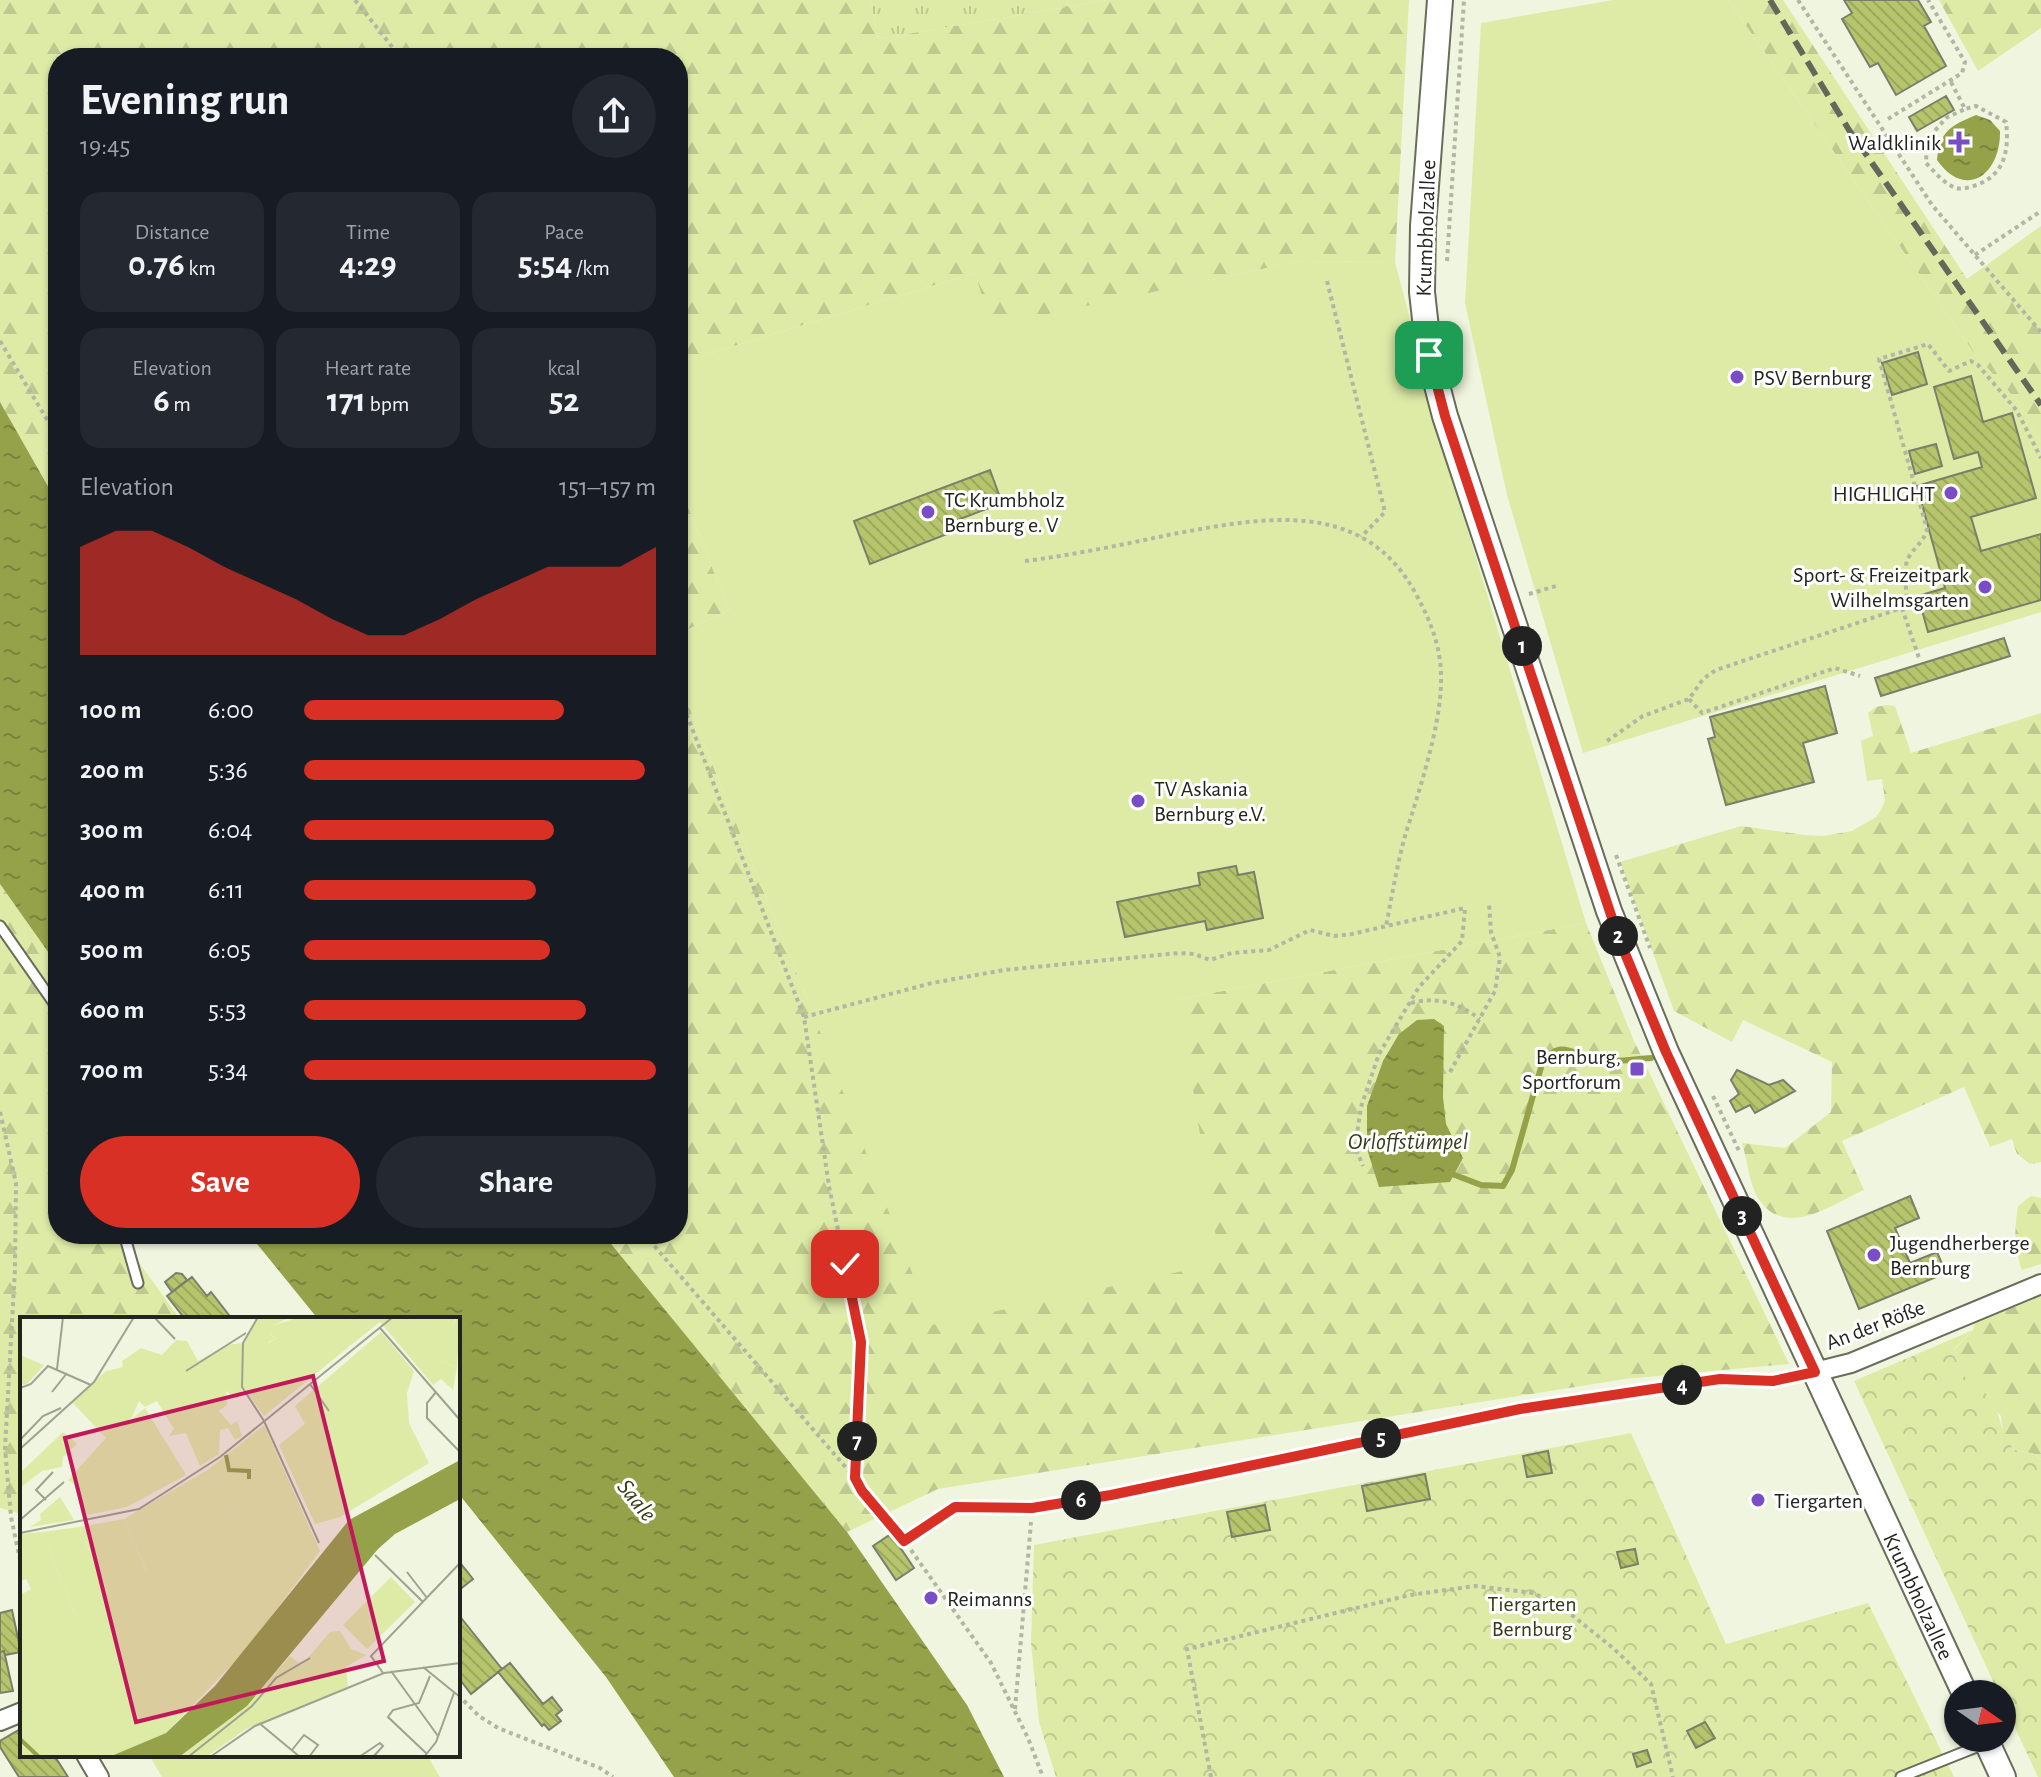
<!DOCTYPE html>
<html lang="en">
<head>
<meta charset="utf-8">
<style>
  :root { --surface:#171b24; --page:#242831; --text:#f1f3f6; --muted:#9ea1a6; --accent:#d93025 }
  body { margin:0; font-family:"Alegreya Sans",sans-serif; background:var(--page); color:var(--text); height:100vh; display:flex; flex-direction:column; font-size:30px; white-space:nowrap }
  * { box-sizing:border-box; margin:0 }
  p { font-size:26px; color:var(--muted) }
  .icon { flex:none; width:44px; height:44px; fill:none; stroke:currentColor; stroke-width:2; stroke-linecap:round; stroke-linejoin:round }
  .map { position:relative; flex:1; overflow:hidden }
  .sheet { position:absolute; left:48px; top:48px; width:640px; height:1196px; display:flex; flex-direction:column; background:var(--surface); border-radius:32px; box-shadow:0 2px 6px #0004 }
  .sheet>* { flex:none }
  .needle { width:52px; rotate:104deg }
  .controls { position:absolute; left:1944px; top:1680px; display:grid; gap:16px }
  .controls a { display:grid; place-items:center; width:72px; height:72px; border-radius:50%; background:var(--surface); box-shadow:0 2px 6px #0004; font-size:40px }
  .pin { position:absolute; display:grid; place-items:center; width:68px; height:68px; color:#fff; margin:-34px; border-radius:16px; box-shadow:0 4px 12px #0006 }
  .km { position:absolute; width:40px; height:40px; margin:-20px; border-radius:50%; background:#222; color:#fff; font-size:22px; line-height:40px; text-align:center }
  .round { display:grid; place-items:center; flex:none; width:84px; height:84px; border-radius:42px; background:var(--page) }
  .overview { display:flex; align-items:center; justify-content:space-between; height:136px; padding:0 32px }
  h1 { font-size:44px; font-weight:700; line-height:60px }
  .figures { display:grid; grid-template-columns:repeat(3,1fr); gap:12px; height:136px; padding:8px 32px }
  .figures div { display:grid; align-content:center; border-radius:20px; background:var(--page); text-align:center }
  .figures b { font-size:34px; font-weight:700 }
  .figures small { font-size:22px; font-weight:400 }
  .figures p { font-size:22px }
  .chart { height:224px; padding:16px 32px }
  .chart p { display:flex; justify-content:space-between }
  .chart svg { width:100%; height:144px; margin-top:8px; fill:var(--accent); opacity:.7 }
  .primary-button { display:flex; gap:16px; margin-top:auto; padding:16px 32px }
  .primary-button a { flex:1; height:92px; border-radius:48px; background:var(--accent); color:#fff; font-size:32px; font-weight:700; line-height:92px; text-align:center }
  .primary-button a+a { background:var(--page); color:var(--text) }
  ul { padding:0 32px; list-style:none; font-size:26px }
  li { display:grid; grid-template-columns:128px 96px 1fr; align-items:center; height:60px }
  li i { height:20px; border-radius:10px; background:var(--accent) }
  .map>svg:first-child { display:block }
</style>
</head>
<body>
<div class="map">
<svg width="2041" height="1777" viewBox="0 0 2041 1777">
  <defs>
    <pattern id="grass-tufts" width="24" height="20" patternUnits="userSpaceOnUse" patternTransform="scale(2)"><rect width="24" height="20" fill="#deeba7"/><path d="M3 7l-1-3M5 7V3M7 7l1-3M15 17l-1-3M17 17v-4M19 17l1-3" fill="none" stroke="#bec98f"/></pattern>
    <pattern id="forest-firs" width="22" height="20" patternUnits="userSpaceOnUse" patternTransform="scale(2)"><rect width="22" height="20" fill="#deeba7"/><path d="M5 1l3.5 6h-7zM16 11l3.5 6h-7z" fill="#bec98f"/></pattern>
    <pattern id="park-crowns" width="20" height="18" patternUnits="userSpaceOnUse" patternTransform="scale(2)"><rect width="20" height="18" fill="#deeba7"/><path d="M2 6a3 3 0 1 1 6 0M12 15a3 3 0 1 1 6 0" fill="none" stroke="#bec98f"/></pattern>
    <pattern id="water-ripples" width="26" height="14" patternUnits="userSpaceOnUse" patternTransform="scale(2)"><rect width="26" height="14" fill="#95a24a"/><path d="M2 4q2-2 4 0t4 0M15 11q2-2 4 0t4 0" fill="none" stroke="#79843d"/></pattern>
    <pattern id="building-back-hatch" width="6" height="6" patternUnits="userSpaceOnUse" patternTransform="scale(2)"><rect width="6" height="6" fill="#b6c56c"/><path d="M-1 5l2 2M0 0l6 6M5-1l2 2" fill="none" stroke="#9ca95d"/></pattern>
  </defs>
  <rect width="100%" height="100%" fill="#f0f5df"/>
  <path fill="url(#grass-tufts)" d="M870 0H1107L878 39Z"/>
  <path fill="url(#forest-firs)" d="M0 0H870L878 39 1107 0H1409L1395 262 1300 261 990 327 975 273 678 363V58H58V504L0 402Z
    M1728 0H1783L1967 279 2041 226V442L2017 401 1974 353Z
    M1939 0H2041V28L1978 71Z
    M678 481 729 610 678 634Z
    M678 679 809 1003 1178 1017 1179 999 1586 923 1634 1041 1789 1364 1625 1379 938 1489 847 1532 603 1234H678Z
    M1886 705 1895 706 1911 753 2041 713V1162L2030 1164 2017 1154 2012 1139 1990 1147 1964 1087 1842 1141 1864 1190C1830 1205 1785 1240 1758 1198 1749 1183 1747 1159 1742 1143L1785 1148 1831 1112 1832 1062 1743 1020 1732 1042 1674 1011 1620 862 1741 826 1804 835 1823 836 1852 831 1876 817 1881 810 1885 801 1882 779 1867 781 1861 741 1873 736 1868 713 1876 707Z
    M0 884 58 966V1234H118L180 1319H22V1538L18 1513 0 1508Z
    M2031 1196 2041 1198V1264L2022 1270C2014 1248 2014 1229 2018 1206Z
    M2041 1293V1460L2035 1454 2014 1450 2004 1438 2001 1416 1966 1380 1957 1364 1953 1351 1973 1330 1974 1324 1980 1318Z"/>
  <path fill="url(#park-crowns)" d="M1973 1330 1953 1350C1959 1373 1969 1387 1991 1396 2000 1415 2001 1434 2014 1450L2035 1454 2041 1460V1777H2038L2002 1700V1694H1999L1854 1381Z
    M1631 1433 1726 1644 1868 1603 1954 1777H1056L1039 1722 1031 1643 1034 1545Z"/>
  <path fill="#deeba7" d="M1613 0H1728L1974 353 2017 401 2041 442V612L1583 753 1507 495 1465 303 1481 23Z
    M1300 261 1395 262 1453 481 1586 923 1179 999 1220 1263 932 1325 809 1003 678 679V634L729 610 678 481V363L975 273 991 326Z
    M149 1755H427L440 1777H162Z"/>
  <path fill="url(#water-ripples)" d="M1976 115 1990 120 2000 131C2001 174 1966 201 1937 160 1940 131 1950 126 1976 115Z
    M0 402 58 504V966L0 884Z
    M1434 1019 1444 1026 1443 1097 1446 1124 1463 1158 1450 1182 1379 1187 1367 1149V1106L1383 1061 1399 1034 1417 1020Z
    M249 1234H603L847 1532 967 1705 1004 1777H674L606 1677 458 1493V1319H318Z"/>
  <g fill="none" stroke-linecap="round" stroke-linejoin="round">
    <path stroke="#95a24a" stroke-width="6" d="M1447 1172 1481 1185 1503 1186 1512 1170 1542 1064C1560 1036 1574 1056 1599 1060 1615 1063 1635 1059 1651 1058"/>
  </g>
  <path fill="url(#building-back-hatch)" stroke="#7a7e6b" stroke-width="2" d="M1844 0H1918L1931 22 1924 26 1946 66 1896 95 1878 63 1870 67 1842 19 1852 13Z
    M1946 96 1954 110 1917 131 1909 117Z
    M1918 352 1927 384 1892 395 1882 363Z
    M1971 376 1983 422 2012 413 2036 498 1971 517 1981 551 2041 534V600L1928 632 1918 596 1945 588 1917 486 1982 467 1978 452 1954 459 1934 387Z
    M1936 444 1942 466 1915 474 1909 451Z
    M990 470 1002 503 952 522 955 531 870 564 854 521Z
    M2004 638 2010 656 1881 696 1875 678Z
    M1825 686 1837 733 1803 743 1814 782 1726 805 1708 739 1715 737 1710 717Z
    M1236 866 1238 875 1254 872 1263 918 1207 930 1205 921 1125 937 1117 902 1200 885 1198 873Z
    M1737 1070 1769 1085 1783 1080 1795 1091 1755 1113 1750 1105 1736 1112 1730 1101 1739 1094 1731 1080Z
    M1910 1196 1919 1218 1895 1228 1910 1263 1937 1252 1946 1273 1859 1309 1827 1231Z
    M176 1273 182 1274 187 1280 172 1292 165 1282Z
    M192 1277 207 1296 211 1292 232 1319H185L167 1296Z
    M1548 1451 1552 1473 1527 1477 1523 1456Z
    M1425 1474 1430 1499 1367 1511 1362 1486Z
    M1265 1505 1270 1530 1232 1537 1227 1512Z
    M891 1534 914 1568 896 1580 873 1546Z
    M1635 1549 1638 1564 1621 1568 1617 1552Z
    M458 1560 473 1579 458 1591Z
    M12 1610 21 1652 5 1655 4 1651 0 1652V1613Z
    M458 1614 502 1669 471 1694 458 1677Z
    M4 1651 13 1691 0 1693V1652Z
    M510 1663 543 1704 552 1697 562 1710 556 1715 561 1721 549 1730 544 1724 542 1726 498 1672Z
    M1705 1722 1715 1738 1696 1748 1687 1731Z
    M22 1728V1755H54L68 1777H19L0 1747V1741Z
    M1647 1750 1651 1762 1637 1767 1633 1754Z"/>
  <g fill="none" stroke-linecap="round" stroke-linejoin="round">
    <g stroke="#696d5a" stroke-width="13">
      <path id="service" d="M0 926 58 1009
        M124 1234 138 1283
        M904 1541 955 1507 1032 1508 1111 1495 1520 1409 1720 1379 1773 1381 1815 1372
        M1901 1777 1984 1744"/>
    </g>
    <g stroke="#696d5a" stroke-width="22">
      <path id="minor" d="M1815 1372 1851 1363 2041 1284
        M0 1721 22 1712
        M86 1755 99 1777"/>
    </g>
    <g stroke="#696d5a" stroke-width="28">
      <path id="tertiary" d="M1440 0 1423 226 1422 292 1429 355 1445 416 1609 911 1666 1052 1965 1694
        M1985 1738 2003 1777"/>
    </g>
    <path stroke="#b2b6a4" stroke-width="4" stroke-dasharray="4 4" stroke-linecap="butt" d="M355 0 401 58
      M1798 0 1932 205 2041 332
      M1951 82 1965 109 1976 106 2006 122C2009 147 2006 172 1981 183 1975 186 1963 190 1956 188 1944 184 1934 171 1926 163L1927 140 1946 118 1965 109
      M1888 119 1962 73 1965 62 1928 0
      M1975 255 2041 211
      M1447 261 1464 0
      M1327 281 1385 512 1361 537
      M0 341 58 438
      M1025 561C1073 555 1121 545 1168 535 1260 518 1364 495 1417 596 1432 624 1442 650 1441 683 1440 729 1419 791 1405 836 1397 865 1392 896 1386 926
      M1529 594 1556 586
      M1902 608 1919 658
      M678 692 804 1017 829 1186 861 1342 855 1478
      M1689 699 1702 713 1835 668 1860 676
      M1607 741 1643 716 1689 699 1703 679 1716 670 1908 606C1907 591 1901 568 1910 555 1917 545 1924 541 1927 529L1879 359 1928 344 1949 371 1971 361 1978 365 2017 411 2041 458
      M1616 855 1650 948
      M1411 1003C1438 996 1458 1003 1480 1019
      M804 1017 932 983 1004 970 1179 953 1194 954 1210 960 1232 953 1269 950 1310 930 1334 936 1352 934 1465 908 1462 941 1419 987 1379 1054 1361 1107 1355 1147 1363 1166
      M1450 1072 1495 991 1500 957 1491 932 1489 903
      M1713 1096 1740 1153
      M0 1112 16 1183 15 1269 5 1448 11 1517 22 1569
      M644 1234 855 1478 862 1491 895 1531
      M911 1550 991 1663 1028 1738 1043 1777
      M458 1695 479 1716 498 1728 600 1768 613 1777
      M1015 1709 1031 1522
      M1211 1777 1187 1649 1410 1595 1475 1586 1534 1593 1573 1616 1613 1648 1651 1684 1673 1777"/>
    <use href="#service" stroke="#fff" stroke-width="9"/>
    <use href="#minor" stroke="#fff" stroke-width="18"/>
    <use href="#tertiary" stroke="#fff" stroke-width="24"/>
    <path stroke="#64675a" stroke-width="6" stroke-dasharray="16 8" stroke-linecap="butt" d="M1770 0 1849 130 2041 405"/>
  </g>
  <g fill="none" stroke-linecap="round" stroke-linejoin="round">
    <g stroke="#fff" stroke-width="16">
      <path id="route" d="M845 1264 861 1342 855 1478 862 1491 904 1541 955 1507 1032 1508 1111 1495 1520 1409 1720 1379 1773 1381 1815 1372 1666 1052 1619 939 1445 416 1429 355"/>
    </g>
    <use href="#route" stroke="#d93025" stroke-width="10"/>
  </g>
  <g fill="#794dc5" stroke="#fff" stroke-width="3">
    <path d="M1955 130h8v8h8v8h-8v8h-8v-8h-8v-8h8z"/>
    <circle cx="1737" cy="377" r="8"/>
    <circle cx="1951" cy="493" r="8"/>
    <circle cx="928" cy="512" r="8"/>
    <circle cx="1985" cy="587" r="8"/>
    <circle cx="1138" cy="801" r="8"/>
    <rect x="1629" y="1061" width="16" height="16" rx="4"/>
    <circle cx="1874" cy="1255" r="8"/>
    <circle cx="1758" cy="1500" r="8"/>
    <circle cx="931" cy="1598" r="8"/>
  </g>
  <g text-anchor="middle" stroke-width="6" stroke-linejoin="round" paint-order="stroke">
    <g font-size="22" fill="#23251d" stroke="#fff" text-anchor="start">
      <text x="1941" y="150" text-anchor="end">Waldklinik</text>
      <text x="1753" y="385">PSV Bernburg</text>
      <text x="1935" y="501" text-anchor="end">HIGHLIGHT</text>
      <text x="944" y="507">TC Krumbholz<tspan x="944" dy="25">Bernburg e. V</tspan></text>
      <text x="1969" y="582" text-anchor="end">Sport- &amp; Freizeitpark<tspan x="1969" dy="25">Wilhelmsgarten</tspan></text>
      <text x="1154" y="796">TV Askania<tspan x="1154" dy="25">Bernburg e.V.</tspan></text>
      <text x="1621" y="1064" text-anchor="end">Bernburg,<tspan x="1621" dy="25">Sportforum</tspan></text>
      <text x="1890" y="1250">Jugendherberge<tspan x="1890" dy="25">Bernburg</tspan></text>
      <text x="1774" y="1508">Tiergarten</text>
      <text x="947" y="1606">Reimanns</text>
    </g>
    <g font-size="22" fill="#23251d" stroke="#fff">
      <text transform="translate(1425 228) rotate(-88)" y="8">Krumbholzallee</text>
      <text transform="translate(1875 1324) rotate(-21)" y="8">An der Röße</text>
      <text transform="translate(1919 1596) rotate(65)" y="8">Krumbholzallee</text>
    </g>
    <g font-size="22" fill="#353b16" stroke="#fff">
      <text x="1532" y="1611">Tiergarten<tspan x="1532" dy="25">Bernburg</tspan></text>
    </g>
    <g font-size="24" font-style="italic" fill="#383e19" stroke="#fff">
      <text x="1408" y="1149">Orloffstümpel</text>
      <text transform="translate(637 1500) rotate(51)" y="8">Saale</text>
    </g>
  </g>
  <g transform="translate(20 1317)">
    <rect width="440" height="440" fill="#f0f5df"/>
    <path d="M40 180 54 203 10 210 21 203 20 197ZM59 210 91 282 55 298 22 215Z" fill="#deeba7"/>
    <path d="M238 0H270L255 8 251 18 256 22 248 25 249 56 258 58 247 76 236 86 223 72 217 82 206 74 207 88 199 94 211 108 217 104 222 119 215 123 208 111 200 113 199 137 180 149 166 116 149 119 154 112 137 84 125 90 119 84 112 100 54 167 48 163 86 121 52 85 86 54 103 50 102 44 121 31 142 38 156 23 167 24 178 44 207 28 222 26ZM318 0H436L419 44 437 50 433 73 421 62 413 68 360 5 331 28 318 25ZM244 108 300 234 226 333 146 416 89 440H0V278L11 272 6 262 0 264V217L22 215 55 298 91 281 59 210 104 202 127 256 121 260 146 303 176 282 183 290 214 206 189 152ZM43 115 57 127 43 140 42 150 22 154 0 171V156ZM320 314 331 332 346 338 326 350 328 370 226 412 186 440H159L227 389 270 339 282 348 310 315Z" fill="#deeba7"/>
    <path d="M280 0H318V24L331 28 244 99 233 84 240 83 257 58 249 56 244 28 256 22 250 16 255 8ZM437 0H440L437 50 419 44 427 8 432 10ZM361 15 394 54 387 76 389 106 409 146 320 200 295 207 259 128 285 107 275 89ZM0 38 24 48 7 67H0Z" fill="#deeba7"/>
    <path d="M125 91 166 158 107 190 67 198 54 167 102 110ZM189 152 214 206 250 191 268 229 182 291 175 283 146 304 120 260 127 255 104 202ZM371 260 395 285 347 332 323 308Z" fill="#deeba7"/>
    <path d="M440 143V182L375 217 358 232 227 389 159 440H89L146 416 195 369 329 203Z" fill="#95a24a"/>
    <path fill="none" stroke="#95a24a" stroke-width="4" d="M206 138 209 153 229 154V162M421 154 440 182M0 422 19 440"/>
    <path fill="none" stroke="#9ea291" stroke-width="2" d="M134 0 155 22M238 0 223 26 222 70 244 104 299 226M360 11 440 103M37 52 43 0M166 54 226 16M290 67 309 94M0 71 11 67 28 49 71 68M32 75 47 56M416 75 407 86V101L440 135M0 123 23 99 41 91M0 132 74 65 114 0M26 183 16 173 33 155M0 203 44 165M0 216 119 192 200 140 373 0M355 238 403 285M387 255 407 281M403 350 440 380M371 354 418 419M363 356 351 339 440 246M239 406 280 440M272 433 284 418 298 428 289 440M406 436 368 400 373 393 399 386 410 359M168 440 232 389 256 361 290 341M190 440 235 409 364 356 440 346M339 440 360 426 363 429 353 440M404 440 416 425 434 376"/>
    <path fill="#c2185b" fill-opacity="0.15" stroke="#c2185b" stroke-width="4" d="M293 59 364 344 116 405 45 121Z"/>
    <rect width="440" height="440" fill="none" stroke="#23251d" stroke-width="4"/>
  </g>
</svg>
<div class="controls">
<a><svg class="needle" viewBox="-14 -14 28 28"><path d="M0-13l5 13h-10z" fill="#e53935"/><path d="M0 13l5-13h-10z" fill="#9ea1a6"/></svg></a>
</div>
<div class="pin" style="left:1429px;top:355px;background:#1e9e55"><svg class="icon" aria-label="arrive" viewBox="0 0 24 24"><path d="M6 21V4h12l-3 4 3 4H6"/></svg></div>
<div class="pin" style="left:845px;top:1264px;background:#d93025"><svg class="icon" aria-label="check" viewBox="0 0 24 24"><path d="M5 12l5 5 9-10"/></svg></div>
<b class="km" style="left:1522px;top:646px">1</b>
<b class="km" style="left:1618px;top:936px">2</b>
<b class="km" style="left:1742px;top:1216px">3</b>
<b class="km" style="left:1682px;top:1385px">4</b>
<b class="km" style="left:1381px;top:1438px">5</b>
<b class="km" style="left:1081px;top:1500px">6</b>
<b class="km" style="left:857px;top:1441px">7</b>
<section class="sheet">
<div class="overview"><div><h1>Evening run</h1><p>19:45</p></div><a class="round"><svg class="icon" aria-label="share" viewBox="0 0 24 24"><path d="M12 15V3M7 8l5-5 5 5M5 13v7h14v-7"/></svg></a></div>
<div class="figures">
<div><p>Distance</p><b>0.76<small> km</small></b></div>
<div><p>Time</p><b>4:29</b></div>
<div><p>Pace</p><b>5:54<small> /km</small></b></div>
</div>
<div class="figures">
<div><p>Elevation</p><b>6<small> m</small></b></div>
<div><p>Heart rate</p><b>171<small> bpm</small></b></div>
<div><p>kcal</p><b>52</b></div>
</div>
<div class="chart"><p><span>Elevation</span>151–157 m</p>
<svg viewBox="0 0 160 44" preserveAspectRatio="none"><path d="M0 44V11L10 6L20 6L30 11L40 17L50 22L60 27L70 33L80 38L90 38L100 33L110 27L120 22L130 17L140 17L150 17L160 11V44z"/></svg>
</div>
<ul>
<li><b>100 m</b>6:00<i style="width:74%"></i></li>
<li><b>200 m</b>5:36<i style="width:97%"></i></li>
<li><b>300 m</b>6:04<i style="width:71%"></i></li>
<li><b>400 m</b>6:11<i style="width:66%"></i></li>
<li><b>500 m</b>6:05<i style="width:70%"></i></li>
<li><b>600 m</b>5:53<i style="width:80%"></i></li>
<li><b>700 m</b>5:34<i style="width:100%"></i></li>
</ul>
<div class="primary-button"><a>Save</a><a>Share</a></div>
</section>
</div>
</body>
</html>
